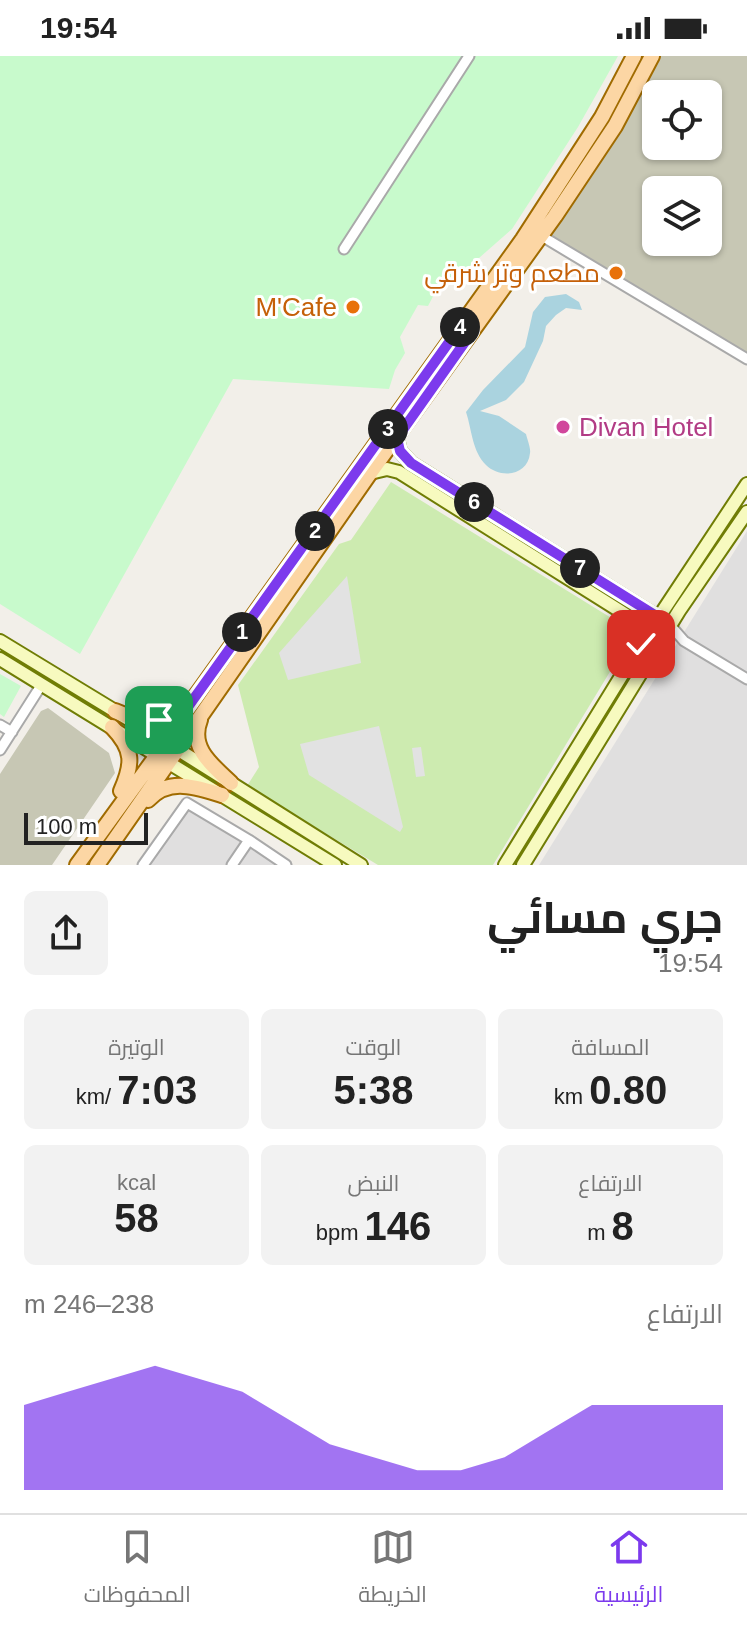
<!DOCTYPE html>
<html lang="ar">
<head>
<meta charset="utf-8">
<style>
  :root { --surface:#fff; --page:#f2f2f2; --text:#222; --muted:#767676; --line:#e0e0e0; --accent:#7c3aed }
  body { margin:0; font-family:Arial,Cairo,sans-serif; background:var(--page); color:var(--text); direction:rtl; height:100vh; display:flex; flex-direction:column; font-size:30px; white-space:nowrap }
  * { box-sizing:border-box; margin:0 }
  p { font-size:26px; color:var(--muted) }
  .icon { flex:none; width:44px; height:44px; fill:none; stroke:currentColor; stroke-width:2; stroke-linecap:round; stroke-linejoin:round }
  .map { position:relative; height:809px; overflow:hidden; direction:ltr }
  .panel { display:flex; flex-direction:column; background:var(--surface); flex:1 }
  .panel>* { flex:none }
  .fabs { position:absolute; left:642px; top:24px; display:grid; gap:16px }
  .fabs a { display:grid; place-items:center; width:80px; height:80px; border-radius:12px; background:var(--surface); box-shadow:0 2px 6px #0004; font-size:40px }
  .scale { position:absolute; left:24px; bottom:20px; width:124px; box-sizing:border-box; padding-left:8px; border:4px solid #222; border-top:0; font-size:22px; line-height:28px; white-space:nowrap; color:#222; -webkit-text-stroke:6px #fff; paint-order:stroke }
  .pin { position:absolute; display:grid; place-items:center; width:68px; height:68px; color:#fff; margin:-34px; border-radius:16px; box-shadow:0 4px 12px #0006 }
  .km { position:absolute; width:40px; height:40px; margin:-20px; border-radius:50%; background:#222; color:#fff; font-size:22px; line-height:40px; text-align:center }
  .round { display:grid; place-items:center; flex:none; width:84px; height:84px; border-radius:12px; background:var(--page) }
  .overview { display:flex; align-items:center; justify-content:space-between; height:136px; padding:0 24px }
  h1 { font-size:44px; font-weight:700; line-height:60px }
  .figures { display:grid; grid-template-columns:repeat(3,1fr); gap:12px; height:136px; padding:8px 24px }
  .figures div { display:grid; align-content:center; border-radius:12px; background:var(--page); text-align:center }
  .figures b { font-size:40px; font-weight:700 }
  .figures small { font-size:22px; font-weight:400 }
  .figures p { font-size:22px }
  .chart { height:224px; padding:16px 24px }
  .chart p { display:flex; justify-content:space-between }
  .chart svg { width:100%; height:144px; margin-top:8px; fill:var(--accent); opacity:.7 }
  .status { display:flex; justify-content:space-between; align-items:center; height:56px; padding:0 40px; background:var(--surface); direction:ltr }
  .status svg { height:22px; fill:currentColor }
  .menu { display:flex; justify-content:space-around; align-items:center; height:112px; border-top:2px solid var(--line); background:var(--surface); font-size:22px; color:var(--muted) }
  .menu a { display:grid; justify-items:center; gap:4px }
  .menu .selected { color:var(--accent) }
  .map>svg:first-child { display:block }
</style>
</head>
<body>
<div class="status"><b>19:54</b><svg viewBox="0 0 49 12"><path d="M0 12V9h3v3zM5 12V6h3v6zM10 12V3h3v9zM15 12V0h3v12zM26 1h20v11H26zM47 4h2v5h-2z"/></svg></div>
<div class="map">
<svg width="747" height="809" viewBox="0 0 747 809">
  <rect width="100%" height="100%" fill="#f2efe9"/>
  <path fill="#e0dfdf" d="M747 475V809H539Z
    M188 753 280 809H149Z"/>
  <path fill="#c7c7b4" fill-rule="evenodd" d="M648 0H747V300L545 179ZM656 38H708V90H656ZM656 134H708V186H656Z
    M48 652 109 697 115 717 52 809H0V718L41 655Z"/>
  <path fill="#cdebb0" d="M391 426 634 576 493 809H378L247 730 259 711 238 629 339 488 351 484Z"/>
  <path fill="#c8facc" d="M0 0H618L578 71 512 173 446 231H438L428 250 418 249 400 281 405 297 395 314 389 333 233 323 80 598 0 548Z
    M0 618 21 630 4 661 0 658Z"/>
  <path fill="#e2e2e2" d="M347 520 361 607 288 624 279 597Z
    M379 670 403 771 400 776 309 719 300 688Z
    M421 691 425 720 416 721 412 692Z"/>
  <path fill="#aad3df" d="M566 238 579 246 582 254 566 252 556 259 546 270 543 285 524 326 506 344 480 355 499 360 526 378C527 383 531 392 530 397 528 420 500 423 486 409 472 395 472 374 466 356L483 334 525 291 533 256 545 241Z"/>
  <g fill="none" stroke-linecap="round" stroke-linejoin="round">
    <g stroke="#a9a9a9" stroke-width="13">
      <path id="street" d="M540 179 747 303
        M344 193 469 0
        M670 569 684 585 747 623
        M0 669 12 676
        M0 694 42 628
        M143 809 187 747 249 784 286 809
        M232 809 249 784"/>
    </g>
    <g stroke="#707d05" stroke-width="16">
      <path id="secondary" d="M397 382 400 395 411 407 664 565
        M370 417 387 413 399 416 655 577
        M0 585 166 686 361 809
        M0 603 335 809
        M505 809 641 588 747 428
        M523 809 679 555 747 456"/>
    </g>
    <g stroke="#a06b00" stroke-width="18">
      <path id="primary" d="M115 655C144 668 156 665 185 655
        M200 664C189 692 212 709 231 727
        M112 671C134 694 133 708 121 735
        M148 744C169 721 195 731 222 739
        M77 809 171 680 185 655 523 183 602 61 634 0
        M97 809 370 417 555 160 615 70 652 0"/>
    </g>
    <use href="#street" stroke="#fff" stroke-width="9"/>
    <use href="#secondary" stroke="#f7fabf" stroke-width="12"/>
    <use href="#primary" stroke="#fcd6a4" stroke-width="14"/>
  </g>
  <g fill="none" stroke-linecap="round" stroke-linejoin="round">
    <g stroke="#fff" stroke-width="16">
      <path id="route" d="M159 664 185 655 462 268 472 276 397 382 400 395 411 407 658 561 641 588"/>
    </g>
    <use href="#route" stroke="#7c3aed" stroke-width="10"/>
  </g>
  <g fill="#e8710a" stroke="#fff" stroke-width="3">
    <circle cx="616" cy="217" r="8"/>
    <circle cx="353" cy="251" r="8"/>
  </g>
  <circle fill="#d1479c" stroke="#fff" stroke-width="3" cx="563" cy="371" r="8"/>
  <g text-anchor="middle" stroke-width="6" stroke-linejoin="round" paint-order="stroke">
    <g font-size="26" fill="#c56008" stroke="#fff" text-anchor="end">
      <text x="600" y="226">مطعم وتر شرقي</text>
      <text x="337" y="260">M'Cafe</text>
    </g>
    <g font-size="26" fill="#b23c85" stroke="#fff" text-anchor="start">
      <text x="579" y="380">Divan Hotel</text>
    </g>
  </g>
</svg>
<div class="fabs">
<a><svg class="icon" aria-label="locate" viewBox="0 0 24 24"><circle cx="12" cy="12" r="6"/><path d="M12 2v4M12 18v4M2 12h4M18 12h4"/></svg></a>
<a><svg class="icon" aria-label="layers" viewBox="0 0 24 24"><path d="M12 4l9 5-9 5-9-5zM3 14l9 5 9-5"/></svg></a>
</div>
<div class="scale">100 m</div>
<div class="pin" style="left:159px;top:664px;background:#1e9e55"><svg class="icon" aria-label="arrive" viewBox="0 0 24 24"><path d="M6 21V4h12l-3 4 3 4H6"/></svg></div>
<div class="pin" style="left:641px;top:588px;background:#d93025"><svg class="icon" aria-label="check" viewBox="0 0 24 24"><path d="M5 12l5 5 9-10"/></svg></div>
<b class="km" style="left:242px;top:576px">1</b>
<b class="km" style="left:315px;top:475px">2</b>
<b class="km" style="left:388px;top:373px">3</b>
<b class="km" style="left:460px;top:271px">4</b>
<b class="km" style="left:474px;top:446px">6</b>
<b class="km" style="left:580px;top:512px">7</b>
</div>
<section class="panel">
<div class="overview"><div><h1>جري مسائي</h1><p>19:54</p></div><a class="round"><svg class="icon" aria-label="share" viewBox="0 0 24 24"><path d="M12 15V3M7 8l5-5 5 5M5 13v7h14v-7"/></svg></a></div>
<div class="figures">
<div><p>المسافة</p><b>0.80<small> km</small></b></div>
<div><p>الوقت</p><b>5:38</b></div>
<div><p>الوتيرة</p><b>7:03<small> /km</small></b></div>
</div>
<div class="figures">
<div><p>الارتفاع</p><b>8<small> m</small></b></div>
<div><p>النبض</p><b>146<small> bpm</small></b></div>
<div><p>kcal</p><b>58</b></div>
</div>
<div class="chart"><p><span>الارتفاع</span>238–246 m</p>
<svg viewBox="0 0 160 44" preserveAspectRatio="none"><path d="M0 44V18L10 14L20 10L30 6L40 10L50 14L60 22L70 30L80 34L90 38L100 38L110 34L120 26L130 18L140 18L150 18L160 18V44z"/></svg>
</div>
</section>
<nav class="menu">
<a class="selected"><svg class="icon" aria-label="home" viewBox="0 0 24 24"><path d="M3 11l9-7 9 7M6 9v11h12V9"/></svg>الرئيسية</a>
<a><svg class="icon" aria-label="map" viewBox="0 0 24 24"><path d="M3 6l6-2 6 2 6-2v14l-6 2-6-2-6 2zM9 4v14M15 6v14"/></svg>الخريطة</a>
<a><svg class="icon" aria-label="saved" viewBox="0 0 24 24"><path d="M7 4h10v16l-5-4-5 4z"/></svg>المحفوظات</a>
</nav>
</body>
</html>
